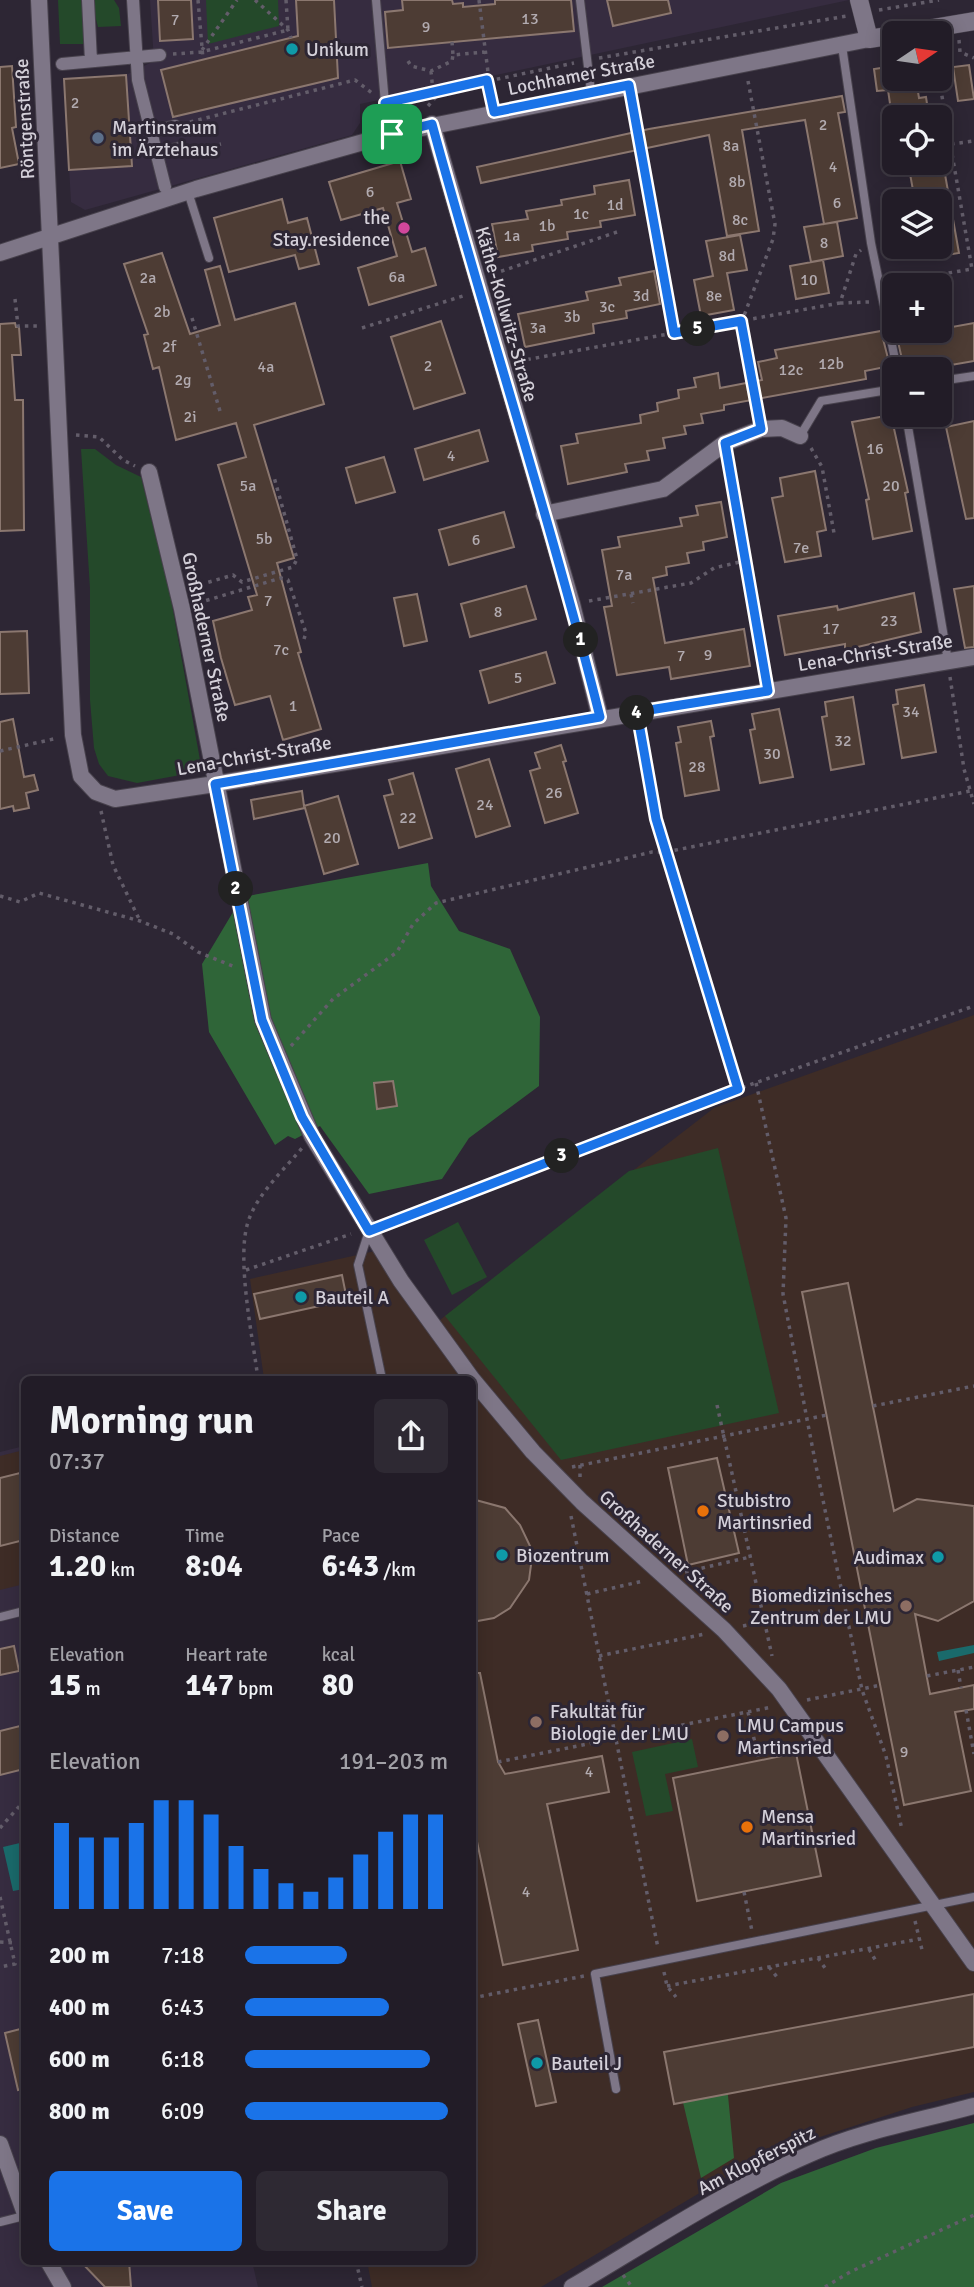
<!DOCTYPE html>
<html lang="en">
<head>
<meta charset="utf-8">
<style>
  :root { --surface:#221c27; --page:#2e2933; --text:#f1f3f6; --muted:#a2a1a7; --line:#3f3a44; --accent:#1a73e8 }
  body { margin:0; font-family:Signika,sans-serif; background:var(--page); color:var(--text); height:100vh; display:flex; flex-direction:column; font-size:26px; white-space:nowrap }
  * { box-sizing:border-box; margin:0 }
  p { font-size:23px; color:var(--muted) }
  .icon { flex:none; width:38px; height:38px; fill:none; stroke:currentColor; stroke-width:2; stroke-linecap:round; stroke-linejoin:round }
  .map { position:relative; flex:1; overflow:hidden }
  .side { position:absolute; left:21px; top:1376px; width:455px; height:889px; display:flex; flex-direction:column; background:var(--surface); border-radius:10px; box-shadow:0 4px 18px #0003,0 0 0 2px var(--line) }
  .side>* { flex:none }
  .needle { width:46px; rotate:77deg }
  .fabs { position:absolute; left:882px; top:21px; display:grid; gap:14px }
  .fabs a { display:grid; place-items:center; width:70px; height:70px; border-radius:10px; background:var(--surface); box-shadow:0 4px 18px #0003,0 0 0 2px var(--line); font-size:35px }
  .pin { position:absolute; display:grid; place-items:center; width:60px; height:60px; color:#fff; margin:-30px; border-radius:14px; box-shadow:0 4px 10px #0006 }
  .km { position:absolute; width:35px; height:35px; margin:-18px; border-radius:50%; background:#222; color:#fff; font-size:19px; line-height:35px; text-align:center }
  .round { display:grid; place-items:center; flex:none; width:74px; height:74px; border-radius:10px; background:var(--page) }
  .head { display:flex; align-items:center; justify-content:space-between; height:119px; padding:0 28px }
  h1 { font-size:38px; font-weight:700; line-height:52px }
  .stats { display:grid; grid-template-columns:repeat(3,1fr); gap:10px; height:119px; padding:7px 28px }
  .stats div { display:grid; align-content:center }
  .stats b { font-size:30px; font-weight:700 }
  .stats small { font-size:19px; font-weight:400 }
  .stats p { font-size:19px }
  .chart { height:196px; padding:14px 28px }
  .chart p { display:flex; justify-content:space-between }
  .chart svg { width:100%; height:126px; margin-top:7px; stroke:var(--accent); stroke-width:6 }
  .primary-button { display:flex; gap:14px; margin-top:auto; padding:14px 28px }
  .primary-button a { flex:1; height:80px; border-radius:10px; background:var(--accent); color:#fff; font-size:28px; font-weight:700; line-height:80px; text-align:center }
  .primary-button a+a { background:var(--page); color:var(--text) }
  ul { padding:0 28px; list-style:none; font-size:23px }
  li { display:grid; grid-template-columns:112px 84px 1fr; align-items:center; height:52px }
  li i { height:18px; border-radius:9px; background:var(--accent) }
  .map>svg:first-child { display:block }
</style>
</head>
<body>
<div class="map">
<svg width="974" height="2287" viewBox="0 0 974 2287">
  <rect width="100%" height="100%" fill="#2d2634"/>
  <path fill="#362c40" d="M150 0H849L360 104V123L352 135 85 210 71 202 64 79 126 75 154 61Z
    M24 1446V2261H252L258 2287H0V1452Z"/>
  <path fill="#3e2c26" d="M974 1015V2092L912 2107 762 2156 541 2287H372L367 2261H472V1379H264L250 1279 375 1251 427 1330 714 1108Z
    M24 1450V1584L0 1590V1456Z"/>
  <path fill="#24492a" d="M58 0H84L86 44H60Z
    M91 0H114L119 8 121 26 98 27Z
    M206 0H278L279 26 208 44Z
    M81 449H95L116 465 141 477 170 594 202 771 137 783 108 776 99 764 94 748 90 700V588Z
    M718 1148 779 1413 561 1460 445 1316 629 1171Z
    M458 1222 487 1277 452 1295 424 1240Z
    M692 1739 698 1767 665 1774 673 1811 646 1816 632 1752Z"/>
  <path fill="#2f6538" d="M428 863 431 886 459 931 510 949 540 1017 539 1086 469 1138 442 1179 369 1194 320 1126 295 1139 288 1136 275 1145 209 1032 202 964 242 897Z
    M727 2085 734 2158 701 2178 681 2094Z
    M974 2123V2287H602L781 2183 876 2148Z"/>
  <path fill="#1a6a6b" d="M974 1645V1653L939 1661 937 1652Z
    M24 1842V1889L13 1891 3 1847Z"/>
  <path fill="#4d3c34" stroke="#8b776f" stroke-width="2" d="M158 0H191L193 39 160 41Z
    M296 0H334L338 78 173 117 161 70 298 36Z
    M402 0H452L453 4 463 3V7L495 4V0H571L574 31 388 48 385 12 403 10Z
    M607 0H668L671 13 613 26Z
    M969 65 974 99 958 101 953 67Z
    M12 66 16 127 12 128 19 164 0 168V67Z
    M894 66V79H916L919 98 926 97 929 117H892L888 90 877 91 874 69Z
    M126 75 132 166 69 170 64 79Z
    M842 96 845 112 838 113 857 218 824 224 805 120 742 130 759 231 727 236 709 135 481 183 477 167 649 129Z
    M400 161 411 199 397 203 412 252 425 248 436 285 369 305 358 268 397 256 383 208 341 220 329 182Z
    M908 163H943L959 253 940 256V201H915Z
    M629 180 635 215 600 221 601 227 567 232 568 239 532 245 533 251 498 257 492 224 528 219 526 211 562 205 561 200 595 194 594 186Z
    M282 199 288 223 307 218 319 264 299 269 295 255 229 272 214 218Z
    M837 222 843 256 811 262 804 227Z
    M740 235 747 270 727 273 734 310 701 316 694 280 713 276 706 241Z
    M162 253 190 334 220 325 205 270 220 266 235 320 295 303 324 404 254 425 294 558 277 563 301 652 298 653 321 729 283 740 270 696 235 705 221 658 213 621 252 610 248 597 257 595 218 465 246 457 236 423 176 440 159 367 153 369 144 335 148 334 124 264Z
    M823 260 829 293 796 299 790 266Z
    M654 271 660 304 626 311 627 318 593 324 594 333 525 347 518 314 588 300 586 292 621 285 619 278Z
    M441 321 465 393 414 409 391 337Z
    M15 323 16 327H19L21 355H12L15 400H23L24 530 0 531V324Z
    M974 323V361L928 369H914L913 362 903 364 897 337Z
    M881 331 890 366 865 371 866 379 724 405V410L701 414 703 423 684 426 686 434 663 438 665 448 647 451 649 460 625 464 627 472 568 484 561 446 578 443 576 434 641 423 640 415 658 411 657 403 679 398 678 390 696 387 694 378 718 373 720 388 762 380 758 362 777 358 775 350Z
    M891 415 908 492 905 493 912 531 873 539 866 500 869 499 852 422Z
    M974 421V518L966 519 946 427Z
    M479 430 488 461 424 480 415 449Z
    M384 457 395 492 356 503 346 468Z
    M815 471 826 530 817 532 821 556 785 562 772 498 783 496 780 478Z
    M721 502 727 537 703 542 704 550 687 553 689 563 666 567 667 575 653 578 665 643 744 629 750 666 671 679 669 667 617 675 604 607 612 606 602 550 620 547 618 537 682 526 680 518 698 515 696 506Z
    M504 512 514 547 449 565 439 530Z
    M526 586 536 619 470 637 461 604Z
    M974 586V647L965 648 954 589Z
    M914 593 921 632 845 650V644L785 655 778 616 837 606 838 610Z
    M417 594 427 641 404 646 394 598Z
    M27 631 29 693 0 694V632Z
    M546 652 555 683 489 703 480 671Z
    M924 685 936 752 902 758 893 705 898 704 896 690Z
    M853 697 864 764 831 770 822 717 827 716 825 702Z
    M779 709 793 777 760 783 750 730 755 729 752 714Z
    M13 719 24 777 34 775 38 790 26 793 29 808 14 811 13 806 0 809V722Z
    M711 721 714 736 710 737 719 790 685 796 676 743 681 742 678 727Z
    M561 745 566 761 563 762 578 813 545 823 530 771 540 768 535 753Z
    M489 759 510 826 476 837 456 769Z
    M413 773 432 838 399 848 384 796 393 794 389 780Z
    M302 791 304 806 338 796 358 864 324 874 305 808 254 819 251 800Z
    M393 1081 397 1106 377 1109 374 1083Z
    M342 1275 347 1300 260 1319 254 1294Z
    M848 1283 894 1511 917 1499 974 1506V1601L938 1621 915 1614 930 1694 974 1685V1709L955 1712 971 1791 904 1805 802 1292Z
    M717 1458 739 1553 688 1565 668 1468Z
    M24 1472V1540L0 1546V1478Z
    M472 1499 505 1508 520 1525 530 1546 531 1565 529 1580 510 1608 494 1618 472 1622Z
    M14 1646 19 1671 0 1675V1649Z
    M472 1673H480L498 1762 505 1774 602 1756 609 1792 547 1804 578 1950 503 1965 472 1818Z
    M24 1725V1769L0 1775V1731Z
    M796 1753 821 1876 697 1901 673 1778Z
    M974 1994V2047L674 2104 664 2052Z
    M538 2020 556 2102 536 2106 518 2024Z
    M24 2028V2089L18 2090 5 2033Z
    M80 2261H129L131 2287H105Z"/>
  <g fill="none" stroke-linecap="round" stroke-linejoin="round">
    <g stroke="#47414c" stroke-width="10">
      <path id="service" d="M376 0 385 103 392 134
        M580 0 591 92
        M842 46 871 243 897 369
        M188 192 209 258
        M940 381 974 376
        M906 415 948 661
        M800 436 821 401 894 389
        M369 1231 358 1265 382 1379
        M0 1617 24 1611
        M616 2089 595 1974 974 1897
        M0 2222 24 2216"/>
    </g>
    <g stroke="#47414c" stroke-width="14">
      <path id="pedestrian" d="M88 0 91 61
        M133 0 138 80 165 187
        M62 64 160 55
        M151 132 175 126
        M157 154 180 148"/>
    </g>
    <g stroke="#47414c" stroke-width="18">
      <path id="minor" d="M39 0 73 735 81 776 96 792 115 799 215 784 974 657
        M432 124 572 604 600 717
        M0 253 196 189 392 134 869 39
        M149 472 182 609 263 1020 312 1136 401 1281 472 1379
        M544 514 663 489 725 443 761 429 782 428 800 436
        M472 1379 533 1452 582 1502 724 1630 779 1689 974 1963
        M0 2144 24 2211
        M48 2261 63 2287
        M572 2287C650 2241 727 2190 810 2154 861 2131 919 2121 974 2106"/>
    </g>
    <g stroke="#47414c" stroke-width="19">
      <path id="tertiary" d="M859 0 869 39 894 35
        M903 33 974 21"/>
    </g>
    <path stroke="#635d6a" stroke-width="3.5" stroke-dasharray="3.5 5" stroke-linecap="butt" d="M198 0 203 59
      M255 0 288 30 291 38
      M479 0 491 96
      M879 10 939 0
      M959 40 960 52 974 58
      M452 42 453 55
      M202 50 237 0
      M173 54 201 52 288 30 286 0
      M599 58 847 16
      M408 61 411 66 431 71 452 61 453 55 484 52
      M431 71 433 92
      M939 79 972 269
      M748 81 775 224 773 239 742 321 758 414
      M397 100 574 63
      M632 101 674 333
      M428 106 441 91
      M190 122 355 80 372 93
      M951 144 974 141
      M195 150 221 144
      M493 274 617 232
      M890 283 972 269
      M15 299 18 326H38
      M840 303 869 302
      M192 318 220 411
      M362 328 466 295
      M519 361 840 303 856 254 861 250
      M76 435 99 437 123 460 135 466
      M811 448 822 467 834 533
      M728 462 765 675
      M192 587 233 575 242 582 293 567 297 559 274 477
      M631 594 633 603
      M589 601 691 583 714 568 744 561
      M198 603 281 578 288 580 306 633 304 639
      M950 677 964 769 974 804
      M641 731 656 819 738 1089
      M0 751 58 738
      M101 811 113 865 140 921
      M0 896 20 902 39 893 140 921 173 934 198 952 235 967
      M291 1046 333 999 397 952 413 924 436 903 652 852H666L970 791
      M756 1083 786 1218 783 1294 816 1466 862 1690 886 1756 902 1830
      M385 1224 738 1089 974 1006
      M246 1270 351 1234
      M258 1379C253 1339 236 1259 248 1222 257 1194 283 1171 302 1148
      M717 1405 772 1656
      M873 1406 974 1386
      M580 1465V1477
      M572 1467 827 1415
      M571 1516 658 1948
      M685 1572 750 1557
      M587 1594 643 1581
      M743 1626 820 1611
      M599 1656 705 1634
      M958 1670 961 1688
      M927 1676 974 1667
      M807 1700 881 1685
      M966 1710 974 1754
      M748 1712 759 1761
      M498 1762 772 1707
      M0 1828 24 1801
      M744 1892 752 1931
      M0 1897 15 1964 0 1967
      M915 1921 923 1954
      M0 1942 17 1943
      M869 1949 877 1963
      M818 1958 825 1968
      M769 1967 777 1977
      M664 1972 667 1986 676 1997
      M667 1986 919 1939
      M472 1998 584 1976
      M356 2261 362 2287
      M623 2275 632 2287
      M825 2287 850 2272 974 2215"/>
    <use href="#service" stroke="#7e7687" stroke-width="8"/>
    <use href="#pedestrian" stroke="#7e7687" stroke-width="12"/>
    <use href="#minor" stroke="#7e7687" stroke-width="16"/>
    <use href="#tertiary" stroke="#7e7687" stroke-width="18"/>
  </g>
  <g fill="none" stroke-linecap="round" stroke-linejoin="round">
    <g stroke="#fff" stroke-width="14">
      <path id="route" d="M487 80 494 112 629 85 674 333 741 321 761 429 725 443 768 691 637 712 656 819 738 1089 369 1231 302 1117 262 1020 215 784 600 717C550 518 486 322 432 124L392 134 385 103Z"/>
    </g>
    <use href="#route" stroke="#1a73e8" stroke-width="9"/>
  </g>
  <g fill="#0f9aa8" stroke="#2d2634" stroke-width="2.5">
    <circle cx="292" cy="49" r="7"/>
    <circle cx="301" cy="1297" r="7"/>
    <circle cx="502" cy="1555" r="7"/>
    <circle cx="938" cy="1557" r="7"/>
    <circle cx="537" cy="2063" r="7"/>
  </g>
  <circle fill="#5c6f8a" stroke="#2d2634" stroke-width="2.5" cx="98" cy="138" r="7"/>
  <circle fill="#d1479c" stroke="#2d2634" stroke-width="2.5" cx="404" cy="228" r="7"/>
  <g fill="#e8710a" stroke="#2d2634" stroke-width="2.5">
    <circle cx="703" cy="1511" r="7"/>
    <circle cx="747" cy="1827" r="7"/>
  </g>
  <g fill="#8d6e63" stroke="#2d2634" stroke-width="2.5">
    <circle cx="906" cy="1606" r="7"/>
    <circle cx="536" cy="1722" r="7"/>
    <circle cx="723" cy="1736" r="7"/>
  </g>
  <g text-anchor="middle" stroke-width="6" stroke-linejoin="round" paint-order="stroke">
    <g font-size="16" fill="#b2abb0">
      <text x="530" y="24">13</text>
      <text x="175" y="25">7</text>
      <text x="426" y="32">9</text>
      <text x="75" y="108">2</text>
      <text x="823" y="130">2</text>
      <text x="731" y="151">8a</text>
      <text x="833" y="172">4</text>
      <text x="737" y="187">8b</text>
      <text x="370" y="197">6</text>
      <text x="837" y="208">6</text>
      <text x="615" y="210">1d</text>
      <text x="581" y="219">1c</text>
      <text x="740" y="225">8c</text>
      <text x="547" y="231">1b</text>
      <text x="512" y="241">1a</text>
      <text x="824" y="248">8</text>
      <text x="727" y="261">8d</text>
      <text x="397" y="282">6a</text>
      <text x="148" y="283">2a</text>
      <text x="809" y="285">10</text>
      <text x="641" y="301">3d</text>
      <text x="714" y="301">8e</text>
      <text x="607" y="312">3c</text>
      <text x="162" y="317">2b</text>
      <text x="572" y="322">3b</text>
      <text x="538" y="333">3a</text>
      <text x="169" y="352">2f</text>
      <text x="831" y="369">12b</text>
      <text x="428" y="371">2</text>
      <text x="266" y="372">4a</text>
      <text x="791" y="375">12c</text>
      <text x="183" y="385">2g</text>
      <text x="190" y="422">2i</text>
      <text x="875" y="454">16</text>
      <text x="451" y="461">4</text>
      <text x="248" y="491">5a</text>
      <text x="891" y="491">20</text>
      <text x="264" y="544">5b</text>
      <text x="476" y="545">6</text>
      <text x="801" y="553">7e</text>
      <text x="624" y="580">7a</text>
      <text x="268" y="606">7</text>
      <text x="498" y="617">8</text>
      <text x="889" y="626">23</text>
      <text x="831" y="634">17</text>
      <text x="281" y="655">7c</text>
      <text x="708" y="660">9</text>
      <text x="681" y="661">7</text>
      <text x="518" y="683">5</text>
      <text x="293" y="711">1</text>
      <text x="911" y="717">34</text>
      <text x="843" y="746">32</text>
      <text x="772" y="759">30</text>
      <text x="697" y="772">28</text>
      <text x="554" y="798">26</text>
      <text x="485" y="810">24</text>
      <text x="408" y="823">22</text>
      <text x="332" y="843">20</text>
      <text x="904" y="1757">9</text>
      <text x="589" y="1777">4</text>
      <text x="526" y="1897">4</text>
    </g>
    <g font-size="19" fill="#d4d0d9" stroke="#2d2634" text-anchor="start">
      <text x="306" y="56">Unikum</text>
      <text x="112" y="134">Martinsraum<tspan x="112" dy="22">im Ärztehaus</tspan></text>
      <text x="390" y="224" text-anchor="end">the<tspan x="390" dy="22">Stay.residence</tspan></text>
      <text x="315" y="1304">Bauteil A</text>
      <text x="717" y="1507">Stubistro<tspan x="717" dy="22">Martinsried</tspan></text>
      <text x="516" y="1562">Biozentrum</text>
      <text x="924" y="1564" text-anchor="end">Audimax</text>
      <text x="892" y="1602" text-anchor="end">Biomedizinisches<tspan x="892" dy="22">Zentrum der LMU</tspan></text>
      <text x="550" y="1718">Fakultät für<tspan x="550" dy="22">Biologie der LMU</tspan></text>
      <text x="737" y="1732">LMU Campus<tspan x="737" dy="22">Martinsried</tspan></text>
      <text x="761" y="1823">Mensa<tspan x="761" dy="22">Martinsried</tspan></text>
      <text x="551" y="2070">Bauteil J</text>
    </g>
    <g font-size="19" fill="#d4d0d9" stroke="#2d2634">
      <text transform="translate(581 74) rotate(-11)" y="7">Lochhamer Straße</text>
      <text transform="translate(24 119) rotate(-93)" y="7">Röntgenstraße</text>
      <text transform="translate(507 314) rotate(74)" y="7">Käthe-Kollwitz-Straße</text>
      <text transform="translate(207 637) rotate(78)" y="7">Großhaderner Straße</text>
      <text transform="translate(875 652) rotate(-9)" y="7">Lena-Christ-Straße</text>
      <text transform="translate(254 755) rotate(-10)" y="7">Lena-Christ-Straße</text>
      <text transform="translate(667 1551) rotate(42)" y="7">Großhaderner Straße</text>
      <text transform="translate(756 2160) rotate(-27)" y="7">Am Klopferspitz</text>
    </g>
  </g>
</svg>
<div class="fabs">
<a><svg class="needle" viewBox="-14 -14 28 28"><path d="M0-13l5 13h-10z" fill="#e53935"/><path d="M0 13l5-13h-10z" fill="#a2a1a7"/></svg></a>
<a><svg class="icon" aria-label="locate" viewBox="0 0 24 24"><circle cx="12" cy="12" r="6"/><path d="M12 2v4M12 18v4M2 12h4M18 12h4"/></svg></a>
<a><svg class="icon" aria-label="layers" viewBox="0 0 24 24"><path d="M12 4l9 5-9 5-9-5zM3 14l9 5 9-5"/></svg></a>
<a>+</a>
<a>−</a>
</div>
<div class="pin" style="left:392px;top:134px;background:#1e9e55"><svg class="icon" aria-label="arrive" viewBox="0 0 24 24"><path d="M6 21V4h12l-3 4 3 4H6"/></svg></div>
<b class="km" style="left:581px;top:640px">1</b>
<b class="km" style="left:236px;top:889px">2</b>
<b class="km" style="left:562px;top:1156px">3</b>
<b class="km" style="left:637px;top:713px">4</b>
<b class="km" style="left:698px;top:329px">5</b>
<section class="side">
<div class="head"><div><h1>Morning run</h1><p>07:37</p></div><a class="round"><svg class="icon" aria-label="share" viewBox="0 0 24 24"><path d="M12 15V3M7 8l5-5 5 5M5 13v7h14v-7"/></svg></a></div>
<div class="stats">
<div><p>Distance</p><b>1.20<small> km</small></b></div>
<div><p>Time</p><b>8:04</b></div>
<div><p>Pace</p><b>6:43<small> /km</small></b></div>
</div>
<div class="stats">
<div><p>Elevation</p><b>15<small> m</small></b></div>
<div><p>Heart rate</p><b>147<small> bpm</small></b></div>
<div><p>kcal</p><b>80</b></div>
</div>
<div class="chart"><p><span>Elevation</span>191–203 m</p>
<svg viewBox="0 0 160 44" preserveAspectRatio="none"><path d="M5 44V14M15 44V19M25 44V19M35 44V14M45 44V6M55 44V6M65 44V11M75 44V22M85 44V30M95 44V35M105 44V38M115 44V33M125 44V25M135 44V17M145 44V11M155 44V11"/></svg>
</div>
<ul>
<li><b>200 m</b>7:18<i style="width:50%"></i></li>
<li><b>400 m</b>6:43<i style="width:71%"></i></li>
<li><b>600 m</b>6:18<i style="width:91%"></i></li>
<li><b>800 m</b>6:09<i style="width:100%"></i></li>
</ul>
<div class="primary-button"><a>Save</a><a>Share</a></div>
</section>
</div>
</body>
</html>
